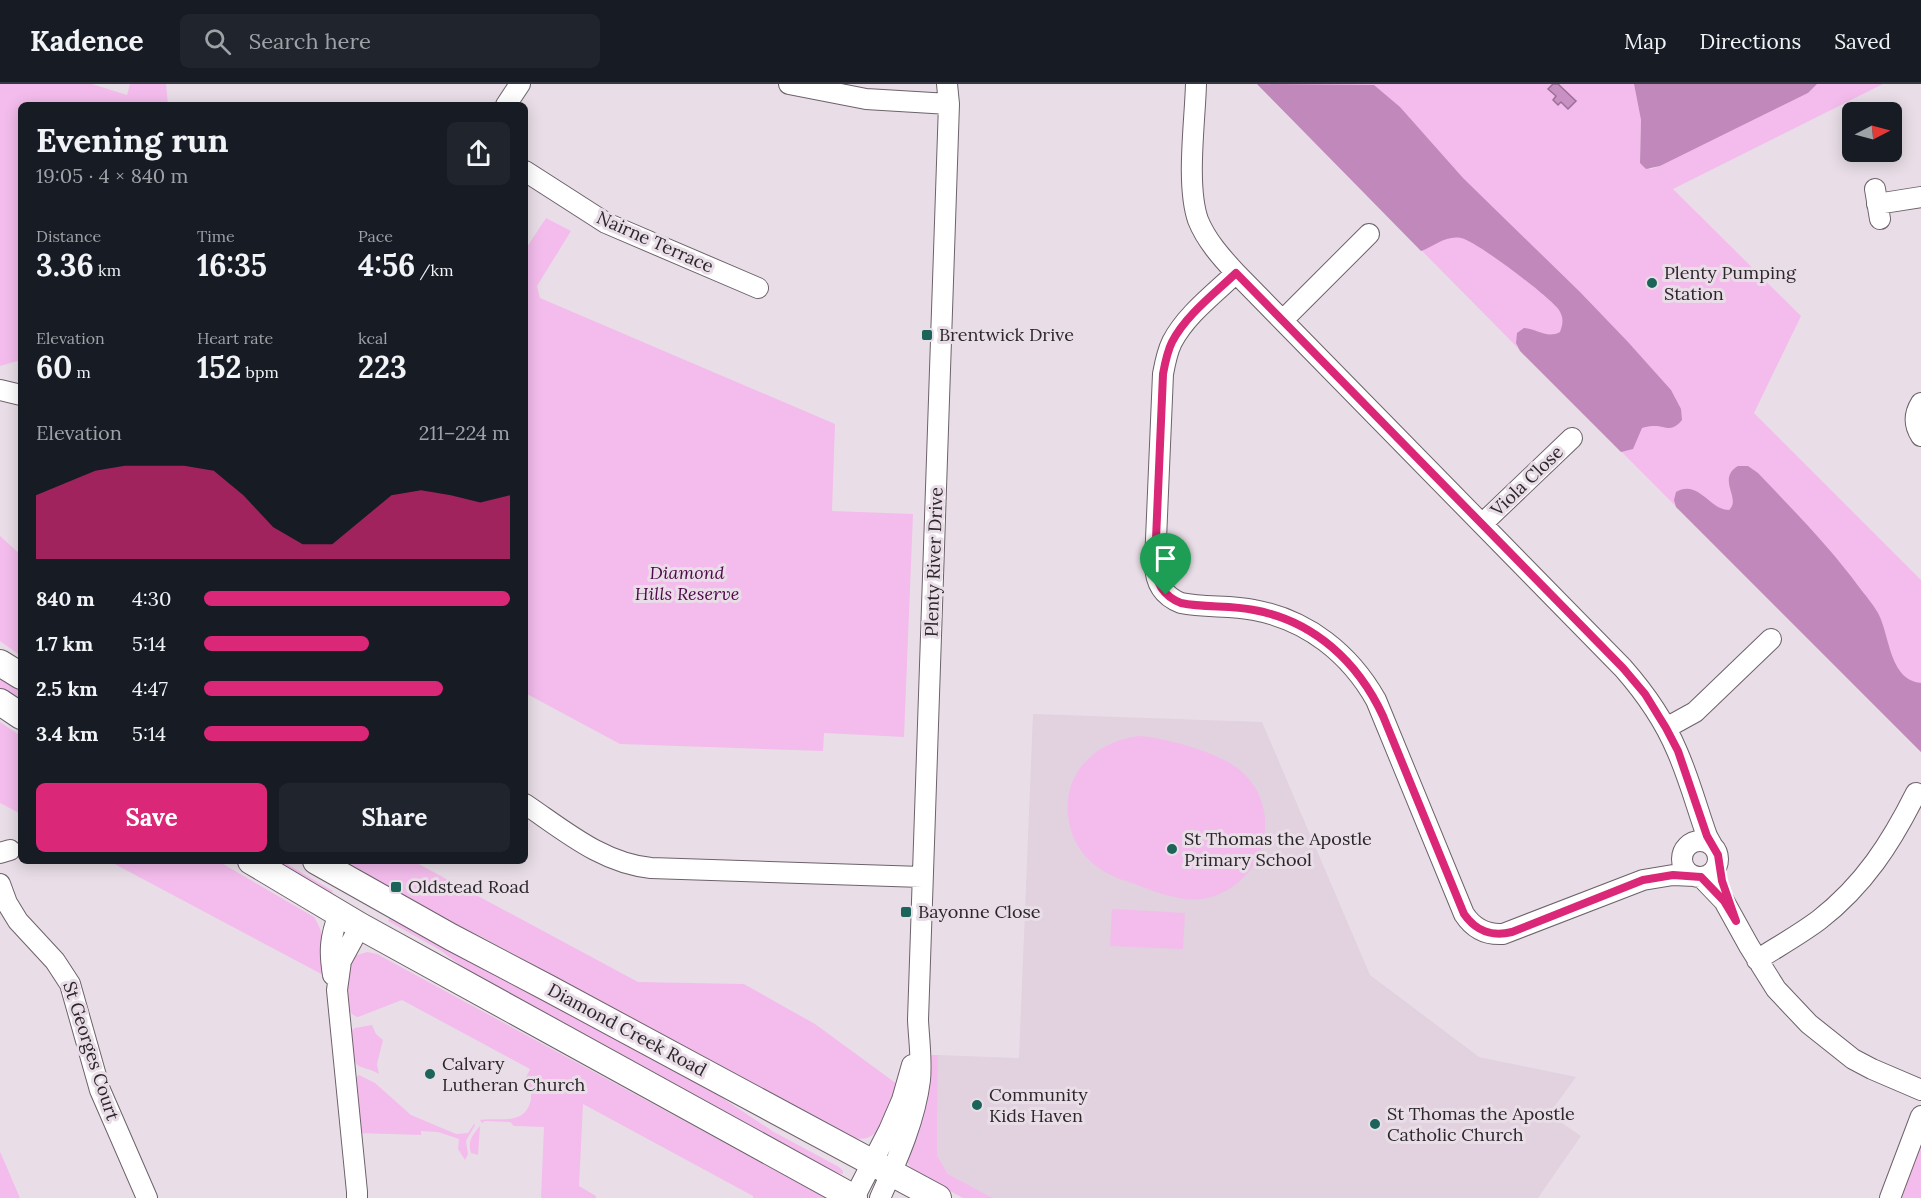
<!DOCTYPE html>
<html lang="en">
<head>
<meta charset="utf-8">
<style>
  :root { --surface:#171b24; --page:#20242c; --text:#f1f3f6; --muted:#9ea1a6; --line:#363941; --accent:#db2777 }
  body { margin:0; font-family:Lora,serif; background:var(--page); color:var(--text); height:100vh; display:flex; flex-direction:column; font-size:22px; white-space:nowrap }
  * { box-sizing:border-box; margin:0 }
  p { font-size:20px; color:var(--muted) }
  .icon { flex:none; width:33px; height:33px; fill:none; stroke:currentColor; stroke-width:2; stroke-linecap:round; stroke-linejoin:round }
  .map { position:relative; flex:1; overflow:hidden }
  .details { position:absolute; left:18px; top:18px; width:510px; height:762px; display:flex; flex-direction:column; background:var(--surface); border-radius:9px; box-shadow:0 3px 15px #0003 }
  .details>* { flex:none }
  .needle { width:39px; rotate:84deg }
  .buttons { position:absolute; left:1842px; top:18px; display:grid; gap:12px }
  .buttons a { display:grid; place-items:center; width:60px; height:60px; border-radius:9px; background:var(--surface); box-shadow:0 3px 15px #0003; font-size:30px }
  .pin { position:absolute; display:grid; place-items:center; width:51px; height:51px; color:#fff; margin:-62px -26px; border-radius:50% 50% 50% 0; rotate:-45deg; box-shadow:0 0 6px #0007 }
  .pin .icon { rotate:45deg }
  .round { display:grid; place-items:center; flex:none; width:63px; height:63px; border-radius:9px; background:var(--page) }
  .head { display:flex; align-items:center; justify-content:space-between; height:102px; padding:0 18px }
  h1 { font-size:33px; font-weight:700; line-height:45px }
  .figures { display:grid; grid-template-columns:repeat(3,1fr); gap:9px; height:102px; padding:6px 18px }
  .figures div { display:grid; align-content:center }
  .figures b { font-size:30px; font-weight:700 }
  .figures small { font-size:16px; font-weight:400 }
  .figures p { font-size:16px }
  .chart { height:168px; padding:12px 18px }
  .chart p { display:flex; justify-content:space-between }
  .chart svg { width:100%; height:108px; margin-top:6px; fill:var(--accent); opacity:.7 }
  .button { display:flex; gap:12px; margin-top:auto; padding:12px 18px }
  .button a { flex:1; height:69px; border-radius:9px; background:var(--accent); color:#fff; font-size:24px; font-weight:700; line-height:69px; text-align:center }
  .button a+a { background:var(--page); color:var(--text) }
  ul { padding:0 18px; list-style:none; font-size:20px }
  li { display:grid; grid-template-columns:96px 72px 1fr; align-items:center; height:45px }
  li i { height:15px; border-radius:8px; background:var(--accent) }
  header { display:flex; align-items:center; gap:36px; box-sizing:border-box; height:84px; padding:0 30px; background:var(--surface); border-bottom:2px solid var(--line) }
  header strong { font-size:28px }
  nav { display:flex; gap:33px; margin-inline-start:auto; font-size:21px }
  .search { width:420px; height:54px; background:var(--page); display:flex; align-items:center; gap:15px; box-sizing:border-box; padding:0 21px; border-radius:9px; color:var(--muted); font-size:22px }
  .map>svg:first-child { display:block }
</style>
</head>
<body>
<header>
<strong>Kadence</strong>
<div class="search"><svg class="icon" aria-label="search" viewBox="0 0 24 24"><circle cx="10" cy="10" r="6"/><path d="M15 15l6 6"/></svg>Search here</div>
<nav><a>Map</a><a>Directions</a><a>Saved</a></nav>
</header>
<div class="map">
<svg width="1921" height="1114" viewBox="0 0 1921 1114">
  <rect width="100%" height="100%" fill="#e9dee7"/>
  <path fill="#e2d1df" d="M1033 630 1262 638 1370 891 1479 973 1576 993 1549 1030 1581 1052 1538 1114H993L948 1090 937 1071 938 971 1019 974Z"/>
  <path fill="#f3bcec" d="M0 0H92L127 11 130 0H166L168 21H21V276L0 282Z
    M1257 0H1634L1641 36 1640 79 1651 85 1660 82 1808 9 1817 0H1883L1673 105 1801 232 1754 329 1921 496V668L1512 258Z
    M546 134 571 147 537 202 540 214 835 340 832 427 913 430 904 653 824 649 823 667 620 660 525 609V166Z
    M0 452 21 471V572L0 557Z
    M0 589 21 603V621L0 607Z
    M0 638 21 652V730L0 719Z
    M1139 652C1166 654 1221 669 1241 687 1288 728 1262 807 1201 815 1176 818 1150 805 1126 797 1094 787 1071 765 1068 730 1064 686 1098 657 1139 652Z
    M109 777H218L314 833C326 851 325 872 327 893Z
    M268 777H282L333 807 330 813Z
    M343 777H413L638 898 744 900 815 940 897 1000C889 1024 882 1066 848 1052L482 853C433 832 390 802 343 777Z
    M1112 825 1185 829 1183 865 1110 862Z
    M391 831 704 1002 774 1048 839 1083 843 1087V1090L835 1089 472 890 440 866 388 837Z
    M367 868 377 870 826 1114H753V1112L583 1020 579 1102 596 1112V1114H541L544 1043 514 1042 510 1038 485 1037 482 1039 480 1036C497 1033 523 1042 530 1019 533 1011 530 1004 524 997L530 985 402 916 358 933C345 930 343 906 344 894 345 887 351 879 354 872Z
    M372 941 376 950 383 956 377 980 379 990C373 986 367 985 361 983 349 978 351 958 350 947L355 944Z
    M929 971H938L937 1071 948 1090 993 1114H963L913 1087 905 1075Z
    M359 991 375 999 411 1031 456 1050 468 1049 474 1040 475 1041 466 1057 468 1070 465 1076 458 1065 459 1055 438 1048 421 1047V1051L358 1049 354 995Z
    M480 1042 478 1071 471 1069C467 1058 473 1050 480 1042Z
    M1921 1054V1114H1898Z
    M0 1068 2 1072 20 1114H0Z"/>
  <path fill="#c188bb" d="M1257 0 1374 1 1400 23 1463 94 1580 208 1628 258 1671 306 1681 325 1682 336C1670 350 1667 341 1652 342 1649 342 1645 343 1642 344L1633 365 1621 368 1520 267 1516 259 1517 249 1524 244C1537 245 1547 255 1560 248 1563 240 1564 234 1559 226 1550 213 1475 156 1461 154 1446 151 1435 162 1421 167Z
    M1634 0H1817L1808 9 1660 82 1646 85 1640 79 1641 36Z
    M1738 382H1748L1758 389C1793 426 1829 462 1859 503 1865 511 1873 520 1878 529 1890 551 1889 596 1921 599V668L1676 423 1674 416 1676 408C1699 395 1709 426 1729 426 1742 415 1716 395 1738 382Z"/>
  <path fill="#c990c3" stroke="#9a7095" stroke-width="1.5" d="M1553 0H1558L1576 17 1568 25 1561 18 1558 21 1553 16 1556 12 1548 5Z"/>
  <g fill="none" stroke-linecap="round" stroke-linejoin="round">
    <g stroke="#6c626a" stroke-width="22">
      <path id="minor" d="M789 0 866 15 949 20
        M1196 0C1195 38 1186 101 1198 136 1206 156 1221 173 1236 189L1623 584C1645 609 1664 636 1677 667 1689 694 1697 724 1707 752L1712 761
        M506 21 520 0
        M525 87 606 139 758 204
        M1875 105 1880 135
        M1877 120 1921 113
        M1236 189C1214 210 1186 231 1172 258 1167 268 1165 279 1163 290L1155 479C1155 498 1163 512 1181 519 1205 524 1230 521 1254 526 1308 536 1350 570 1376 616L1464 830C1473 844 1486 851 1503 850L1643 796 1673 791 1695 792
        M1283 236 1369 150
        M0 306 21 311
        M1921 319C1914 330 1914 341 1921 352
        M1482 440 1572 354
        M1666 644 1695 628 1771 555
        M525 720C565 747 602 779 651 784L922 793
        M1682 775a18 18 0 1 1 36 0a18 18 0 1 1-36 0Z
        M0 769 10 766
        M1701 793 1724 817 1749 862 1776 905 1809 940 1853 975 1872 985 1921 1006
        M0 800 7 819 18 837 55 877 70 900 100 1006 147 1114
        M1757 876C1777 863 1799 851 1819 836 1864 801 1891 759 1916 709
        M333 891C329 867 330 853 339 830
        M357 1114V1108L337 906 341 877 360 842
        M854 1114 889 1046 902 1016 912 981
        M880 1114C897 1076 915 1037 920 996 922 977 919 956 918 936L949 20 947 0
        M1890 1114 1921 1032"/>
    </g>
    <g stroke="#6c626a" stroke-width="28">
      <path id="major" d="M0 579 21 592
        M0 618 21 632
        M251 777 360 842 854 1114
        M316 777 451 853 548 904 938 1114"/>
    </g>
    <use href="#minor" stroke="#fff" stroke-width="20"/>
    <use href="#major" stroke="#fff" stroke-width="26"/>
  </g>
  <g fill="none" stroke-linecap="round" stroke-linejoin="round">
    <g stroke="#fff" stroke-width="12">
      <path id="route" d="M1236 189 1623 584 1645 610 1666 644 1678 667 1707 752 1718 771 1722 797 1736 837 1724 817 1701 793 1673 791 1643 796 1512 848C1491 853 1476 847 1464 830L1383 632C1358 578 1314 537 1254 526 1230 521 1205 524 1181 519 1163 512 1155 498 1155 479L1163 290C1165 279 1167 268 1172 258 1186 231 1214 210 1236 189Z"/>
    </g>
    <use href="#route" stroke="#db2777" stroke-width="8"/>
  </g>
  <g fill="#1c6459" stroke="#e9dee7" stroke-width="2">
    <circle cx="1652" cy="199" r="6"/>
    <rect x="921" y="245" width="12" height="12" rx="3"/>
    <circle cx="1172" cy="765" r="6"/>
    <rect x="390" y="797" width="12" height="12" rx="3"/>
    <rect x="900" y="822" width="12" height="12" rx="3"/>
    <circle cx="430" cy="990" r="6"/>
    <circle cx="977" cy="1021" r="6"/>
    <circle cx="1375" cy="1040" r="6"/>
  </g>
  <g text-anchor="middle" stroke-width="6" stroke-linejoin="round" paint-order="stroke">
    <g font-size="18" fill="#2b272a" stroke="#e9dee7">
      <text transform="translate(655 158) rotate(24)" y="6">Nairne Terrace</text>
      <text transform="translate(1527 397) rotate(-44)" y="6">Viola Close</text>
      <text transform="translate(934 478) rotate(-88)" y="6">Plenty River Drive</text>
      <text transform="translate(627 946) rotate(28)" y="6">Diamond Creek Road</text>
      <text transform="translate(91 967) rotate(72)" y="6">St Georges Court</text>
    </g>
    <g font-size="18" fill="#2b272a" stroke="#e9dee7" text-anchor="start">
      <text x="1664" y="195">Plenty Pumping<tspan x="1664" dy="21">Station</tspan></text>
      <text x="939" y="257">Brentwick Drive</text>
      <text x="1184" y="761">St Thomas the Apostle<tspan x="1184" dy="21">Primary School</tspan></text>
      <text x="408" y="809">Oldstead Road</text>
      <text x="918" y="834">Bayonne Close</text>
      <text x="442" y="986">Calvary<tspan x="442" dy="21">Lutheran Church</tspan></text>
      <text x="989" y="1017">Community<tspan x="989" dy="21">Kids Haven</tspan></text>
      <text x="1387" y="1036">St Thomas the Apostle<tspan x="1387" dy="21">Catholic Church</tspan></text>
    </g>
    <g font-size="18" font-style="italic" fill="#4f094c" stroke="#e9dee7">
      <text x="687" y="495">Diamond<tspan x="687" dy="21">Hills Reserve</tspan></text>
    </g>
  </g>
</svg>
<div class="buttons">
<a><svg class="needle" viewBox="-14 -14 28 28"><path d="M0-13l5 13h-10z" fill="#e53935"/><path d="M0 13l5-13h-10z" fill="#9ea1a6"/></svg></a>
</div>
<div class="pin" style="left:1166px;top:511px;background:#1e9e55"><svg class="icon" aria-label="arrive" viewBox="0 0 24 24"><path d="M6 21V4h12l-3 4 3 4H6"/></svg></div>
<section class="details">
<div class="head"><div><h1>Evening run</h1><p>19:05 · 4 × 840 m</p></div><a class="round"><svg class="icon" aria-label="share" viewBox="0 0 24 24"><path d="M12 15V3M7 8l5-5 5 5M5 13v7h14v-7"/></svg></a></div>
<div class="figures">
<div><p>Distance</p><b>3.36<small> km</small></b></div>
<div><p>Time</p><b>16:35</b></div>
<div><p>Pace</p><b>4:56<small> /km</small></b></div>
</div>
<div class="figures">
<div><p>Elevation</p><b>60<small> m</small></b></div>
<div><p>Heart rate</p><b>152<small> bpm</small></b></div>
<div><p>kcal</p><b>223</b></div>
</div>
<div class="chart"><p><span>Elevation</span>211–224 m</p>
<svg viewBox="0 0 160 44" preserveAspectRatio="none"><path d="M0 44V18L10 13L20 8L30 6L40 6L50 6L60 8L70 18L80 31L90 38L100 38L110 28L120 18L130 16L140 18L150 21L160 18V44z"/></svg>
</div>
<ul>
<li><b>840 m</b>4:30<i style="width:100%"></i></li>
<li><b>1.7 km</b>5:14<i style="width:54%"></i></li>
<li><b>2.5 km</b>4:47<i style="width:78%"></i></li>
<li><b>3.4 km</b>5:14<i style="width:54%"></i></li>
</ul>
<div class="button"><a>Save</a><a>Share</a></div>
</section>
</div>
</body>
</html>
